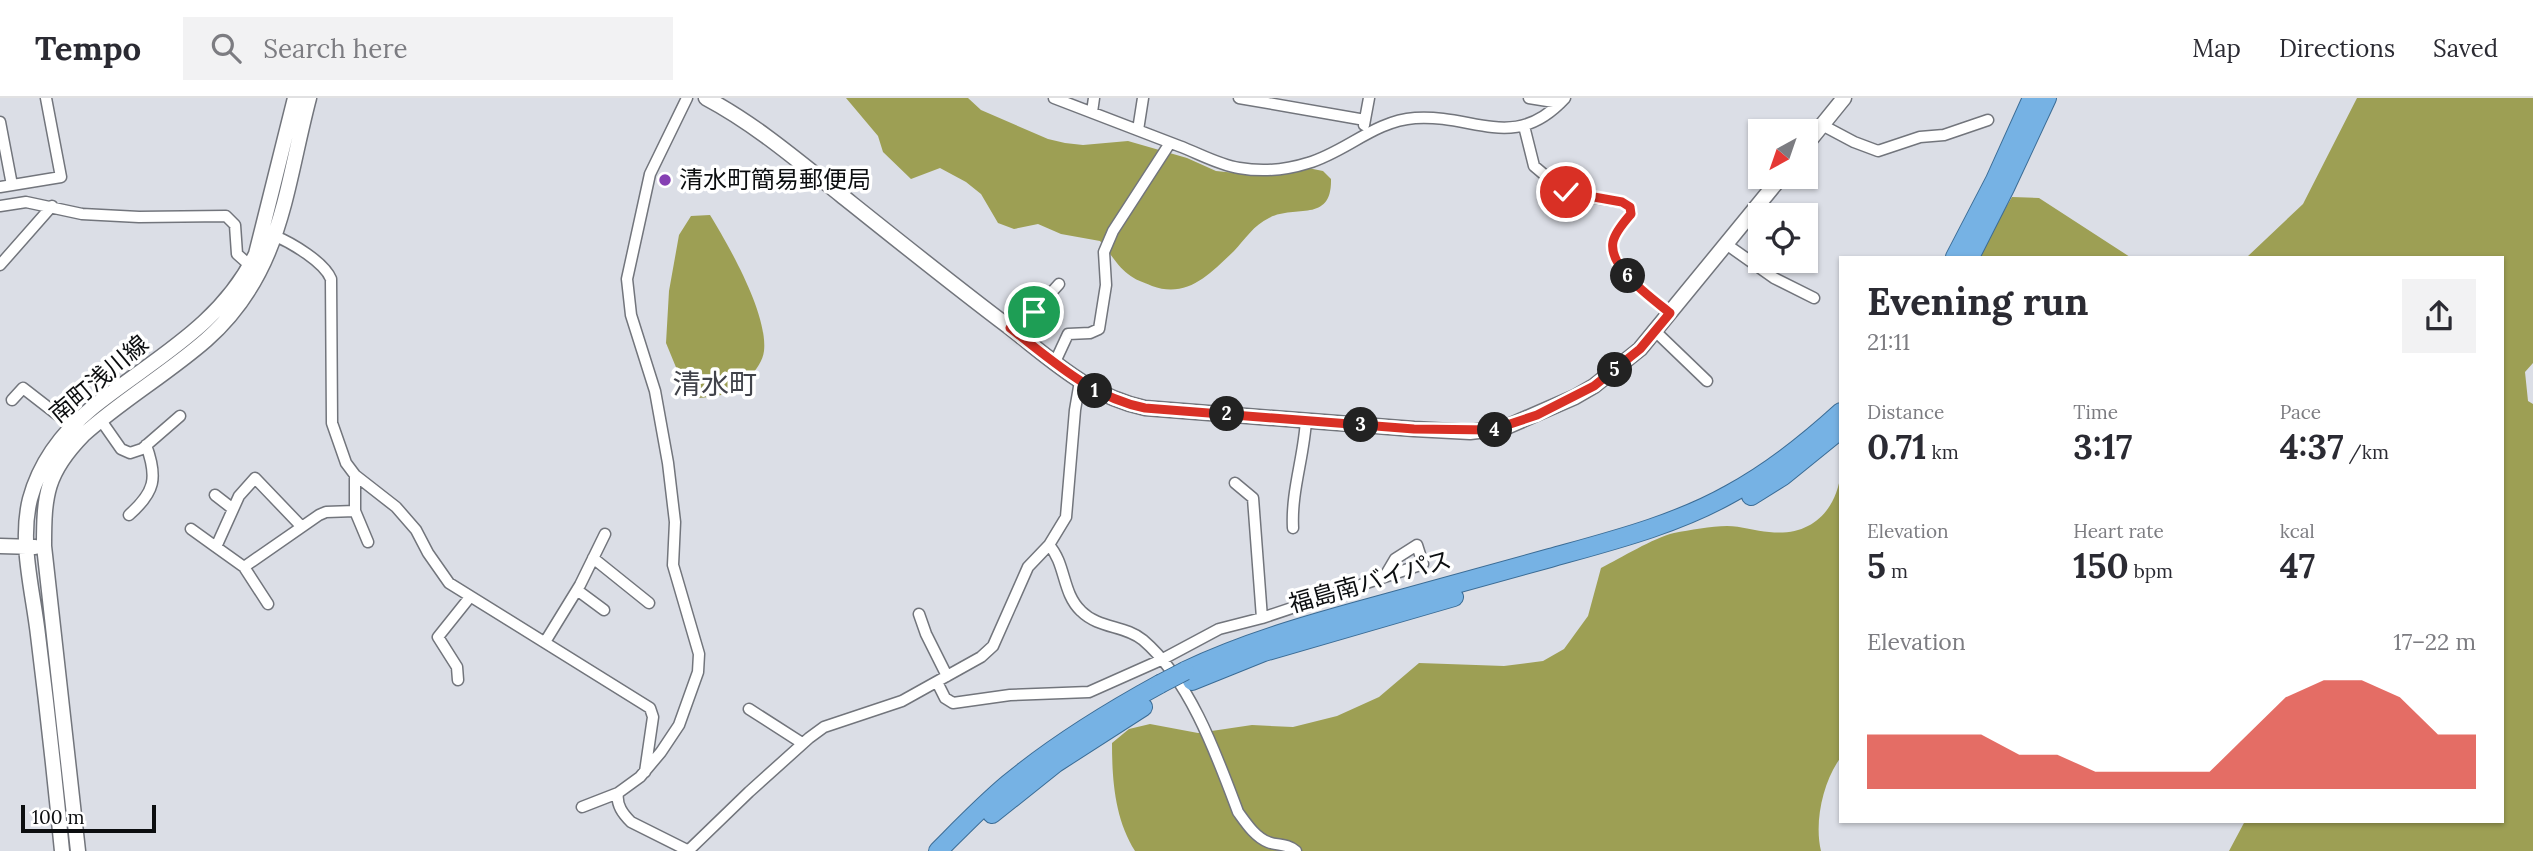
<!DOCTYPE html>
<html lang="en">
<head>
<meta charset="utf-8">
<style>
  :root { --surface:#fff; --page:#f2f2f3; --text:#2b2b33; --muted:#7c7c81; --line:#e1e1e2; --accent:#d93025 }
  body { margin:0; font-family:Lora,"Noto Sans JP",serif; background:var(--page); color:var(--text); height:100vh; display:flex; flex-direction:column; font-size:26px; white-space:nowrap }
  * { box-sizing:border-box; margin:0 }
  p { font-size:23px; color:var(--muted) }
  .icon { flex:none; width:38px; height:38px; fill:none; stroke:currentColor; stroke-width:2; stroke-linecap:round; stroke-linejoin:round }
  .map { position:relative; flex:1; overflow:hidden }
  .panel { position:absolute; left:1839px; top:158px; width:665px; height:567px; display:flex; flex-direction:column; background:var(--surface); border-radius:0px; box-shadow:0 2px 5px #0004 }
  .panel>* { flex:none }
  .needle { width:46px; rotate:220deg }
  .buttons { position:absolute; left:1748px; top:21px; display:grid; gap:14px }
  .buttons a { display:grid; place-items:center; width:70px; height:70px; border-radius:0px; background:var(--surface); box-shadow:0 2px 5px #0004; font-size:35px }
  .scale { position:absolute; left:21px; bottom:18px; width:135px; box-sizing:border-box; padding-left:7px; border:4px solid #0c0e10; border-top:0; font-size:19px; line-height:24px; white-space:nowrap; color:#0c0e10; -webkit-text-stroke:5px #fff; paint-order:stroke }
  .pin { position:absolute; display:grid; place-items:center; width:60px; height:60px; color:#fff; margin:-30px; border:4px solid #fff; border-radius:50%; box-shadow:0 2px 7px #0007 }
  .km { position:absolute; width:35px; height:35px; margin:-18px; border-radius:50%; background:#222; color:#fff; font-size:19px; line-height:35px; text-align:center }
  .round { display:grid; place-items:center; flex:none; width:74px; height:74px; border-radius:0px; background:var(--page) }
  .overview { display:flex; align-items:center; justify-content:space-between; height:119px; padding:0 28px }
  h1 { font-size:38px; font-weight:800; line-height:52px }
  .metrics { display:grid; grid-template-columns:repeat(3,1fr); gap:10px; height:119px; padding:7px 28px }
  .metrics div { display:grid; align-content:center }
  .metrics b { font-size:35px; font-weight:800 }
  .metrics small { font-size:19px; font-weight:400 }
  .metrics p { font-size:19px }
  .chart { height:196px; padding:14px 28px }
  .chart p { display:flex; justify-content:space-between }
  .chart svg { width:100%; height:126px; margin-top:7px; fill:var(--accent); opacity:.7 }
  header { display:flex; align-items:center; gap:42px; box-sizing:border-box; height:98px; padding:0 35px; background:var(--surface); border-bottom:2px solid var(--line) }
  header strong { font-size:33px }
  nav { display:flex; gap:38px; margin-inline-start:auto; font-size:24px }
  .search { width:490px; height:63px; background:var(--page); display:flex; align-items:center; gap:18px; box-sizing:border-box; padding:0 24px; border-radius:0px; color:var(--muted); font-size:26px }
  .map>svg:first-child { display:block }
</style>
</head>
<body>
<header>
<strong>Tempo</strong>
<div class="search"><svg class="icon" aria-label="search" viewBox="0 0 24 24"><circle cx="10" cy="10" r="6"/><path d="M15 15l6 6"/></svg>Search here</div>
<nav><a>Map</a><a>Directions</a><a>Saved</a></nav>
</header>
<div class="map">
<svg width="2533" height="753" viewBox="0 0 2533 753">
  <rect width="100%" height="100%" fill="#dbdee6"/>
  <path fill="#9d9f54" d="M846 0H968L981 12 1048 41 1065 45 1083 47 1128 43 1187 60 1216 73 1266 78 1308 70 1323 73 1331 81C1332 126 1295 106 1269 120 1254 127 1245 141 1234 153 1210 176 1187 201 1152 188 1143 184 1135 182 1128 176 1117 168 1109 153 1100 143L1061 136 1038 126 1014 131 998 125 981 96 966 84 940 70 911 81 883 54 878 38Z
    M2357 0H2533V265L2525 274 2528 303 2533 306V753H2229L2245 723H2502V159H2247L2303 106Z
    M2012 99 2039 100 2130 159H1977Z
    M710 117C729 148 768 216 764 253 762 271 738 294 721 297 714 299 706 299 699 300L680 279 666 245 669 193 679 137 691 118Z
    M1841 373V659C1823 683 1814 724 1821 753H1135C1115 721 1112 683 1112 645L1129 631 1150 626 1198 635 1252 627 1293 629 1337 618 1379 599 1419 565 1504 568 1543 563 1564 551 1588 518 1601 470C1621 460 1653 440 1674 435 1690 432 1711 428 1727 428 1741 428 1756 433 1769 434 1811 439 1837 413 1841 373Z"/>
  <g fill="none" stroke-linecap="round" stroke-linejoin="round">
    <g stroke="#72757c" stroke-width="13">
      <path id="minor" d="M687 0 650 76 627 181 631 217 655 293 668 365 675 424 673 467 699 556 698 574 679 627 661 654 640 679 618 695C616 707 623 716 631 724L689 753
        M1054 0C1096 16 1138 32 1179 48 1198 55 1219 67 1239 70 1262 74 1286 72 1308 65 1346 54 1374 23 1415 20 1475 16 1514 55 1565 0
        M1239 0 1365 22
        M1529 0 1560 5
        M1092 14 1094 0
        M0 24 12 87
        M1364 27 1369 0
        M1822 27 1854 44 1878 53 1920 39 1944 37 1988 22
        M1524 28 1534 68 1560 90 1570 96 1622 104 1630 109 1631 116C1625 123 1615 134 1613 144 1608 169 1653 201 1670 215
        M1138 32 1143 0
        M0 89 61 79 46 0
        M0 108 26 104 82 116 139 119 226 118 235 127 237 156 255 172
        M275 138C292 145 324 164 331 181L332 325 346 365 355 377 396 409 416 432 428 455 449 485 650 610 653 619 645 674
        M1726 146 1774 180 1814 200
        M0 167 52 108
        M1010 230 1034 214 1059 186
        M1655 233 1707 283
        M1055 264 1068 236 1090 235 1099 231 1106 187 1104 154 1113 133 1170 45
        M12 302 23 290 72 328
        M100 321 121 351 130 355 142 351 180 318
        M1235 385 1253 400 1262 520
        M215 397 233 411
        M355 413 368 444
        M129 417C155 394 158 380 146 347
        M301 428 255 380 239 398 216 449 244 469 319 417 326 414 355 413V377
        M1293 430C1291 393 1304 359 1306 322
        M191 431 216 449
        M1049 447C1066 466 1062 495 1081 513 1099 531 1125 527 1143 542 1190 582 1217 658 1238 714 1246 725 1255 739 1268 744 1278 748 1287 745 1296 753
        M593 460 649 505
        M244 469 268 506
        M577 492 604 512
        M919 516 926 536 947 578
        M545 544 580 487 605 436
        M458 582 457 569 438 539 470 499
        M937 584 945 600 953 605 1010 597 1089 594 1161 562 1219 531 1262 520 1423 466 1417 447 1395 461 1385 478
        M749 611 802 645
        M582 709 618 695
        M689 752 749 694 809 640 824 629 902 603 981 559 993 548 1028 469 1049 447 1066 419 1075 312 1080 283"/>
    </g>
    <g stroke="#72757c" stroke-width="17">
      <path id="tertiary" d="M706 0C755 26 797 62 841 97 896 141 952 186 1009 229 1053 263 1089 298 1145 310L1414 331 1470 334 1504 330 1575 299 1594 288 1640 251 1781 79
        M1806 47 1844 0
        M0 448 35 449
        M62 753C55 681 47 609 38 537 33 493 19 445 30 401 40 364 63 334 92 310 153 261 220 229 256 156L295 0
        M78 753 44 448C44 397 46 375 83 337 122 302 167 276 206 242 282 175 285 91 309 0"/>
    </g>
    <g stroke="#3b6c95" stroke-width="20">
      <path id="trunk" d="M1955 159 1995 82 2032 0
        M1970 159 2005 90 2047 0
        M1751 398 1783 378 1841 331
        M1185 573C1246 544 1310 526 1376 508 1434 492 1492 476 1550 460 1611 443 1675 427 1730 396 1771 374 1807 345 1841 314
        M1192 583 1264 554 1454 499
        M992 716 1056 665 1143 609
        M938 753C961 730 983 707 1008 686 1055 647 1107 615 1160 586"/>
    </g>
    <use href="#minor" stroke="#fff" stroke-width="10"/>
    <use href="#tertiary" stroke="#fff" stroke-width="14"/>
    <use href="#trunk" stroke="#76b2e4" stroke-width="18"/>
    <g stroke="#3b6c95" stroke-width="20" stroke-linecap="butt">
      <path id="trunk-bridge" d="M1160 586 1185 573"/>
    </g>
    <use href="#trunk-bridge" stroke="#76b2e4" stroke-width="18"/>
  </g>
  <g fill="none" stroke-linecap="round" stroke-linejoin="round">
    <g stroke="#fff" stroke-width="14">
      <path id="route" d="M1034 214 1010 230C1053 263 1091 299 1145 310L1414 331 1492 332 1537 317 1594 288 1640 251 1670 215C1653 201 1608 170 1613 144 1615 134 1625 123 1631 116L1630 109 1622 104 1566 94"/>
    </g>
    <use href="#route" stroke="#d93025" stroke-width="9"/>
  </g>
  <circle fill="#853fb3" stroke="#fff" stroke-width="2.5" cx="665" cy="82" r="7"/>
  <g text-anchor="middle" stroke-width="7" stroke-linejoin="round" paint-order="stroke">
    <g font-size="24" fill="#0c0e10" stroke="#fff" text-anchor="start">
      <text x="679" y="90">清水町簡易郵便局</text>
    </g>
    <g font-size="24" fill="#0c0e10" stroke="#fff">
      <text transform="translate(99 281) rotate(-40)" y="8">南町浅川線</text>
      <text transform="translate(1370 484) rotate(-16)" y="8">福島南バイパス</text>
    </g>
    <g font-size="28" fill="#41434a" stroke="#fff">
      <text x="715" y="296">清水町</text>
    </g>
  </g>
</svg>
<div class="buttons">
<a><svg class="needle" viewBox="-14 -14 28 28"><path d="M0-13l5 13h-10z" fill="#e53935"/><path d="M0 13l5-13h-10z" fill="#7c7c81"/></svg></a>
<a><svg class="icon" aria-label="locate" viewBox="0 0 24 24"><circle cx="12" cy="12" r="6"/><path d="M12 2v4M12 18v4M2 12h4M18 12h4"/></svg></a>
</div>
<div class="scale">100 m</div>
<div class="pin" style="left:1034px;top:214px;background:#1e9e55"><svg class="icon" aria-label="arrive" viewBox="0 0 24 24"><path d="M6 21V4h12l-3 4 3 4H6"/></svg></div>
<div class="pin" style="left:1566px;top:94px;background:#d93025"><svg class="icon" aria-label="check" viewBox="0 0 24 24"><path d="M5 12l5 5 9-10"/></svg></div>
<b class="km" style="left:1095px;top:293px">1</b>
<b class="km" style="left:1227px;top:316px">2</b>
<b class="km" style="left:1361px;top:327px">3</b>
<b class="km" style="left:1495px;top:332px">4</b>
<b class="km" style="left:1615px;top:272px">5</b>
<b class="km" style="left:1628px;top:178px">6</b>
<section class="panel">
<div class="overview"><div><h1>Evening run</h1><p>21:11</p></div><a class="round"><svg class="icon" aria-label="share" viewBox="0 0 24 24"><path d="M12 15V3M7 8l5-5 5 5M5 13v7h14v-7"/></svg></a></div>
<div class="metrics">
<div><p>Distance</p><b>0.71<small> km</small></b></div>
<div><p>Time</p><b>3:17</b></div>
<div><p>Pace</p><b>4:37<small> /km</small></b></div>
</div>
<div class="metrics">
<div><p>Elevation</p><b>5<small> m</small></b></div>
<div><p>Heart rate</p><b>150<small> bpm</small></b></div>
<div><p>kcal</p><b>47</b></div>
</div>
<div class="chart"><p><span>Elevation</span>17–22 m</p>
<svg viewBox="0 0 160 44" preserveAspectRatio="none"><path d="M0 44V25L10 25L20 25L30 25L40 32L50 32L60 38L70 38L80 38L90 38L100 25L110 12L120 6L130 6L140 12L150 25L160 25V44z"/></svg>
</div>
</section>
</div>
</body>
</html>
